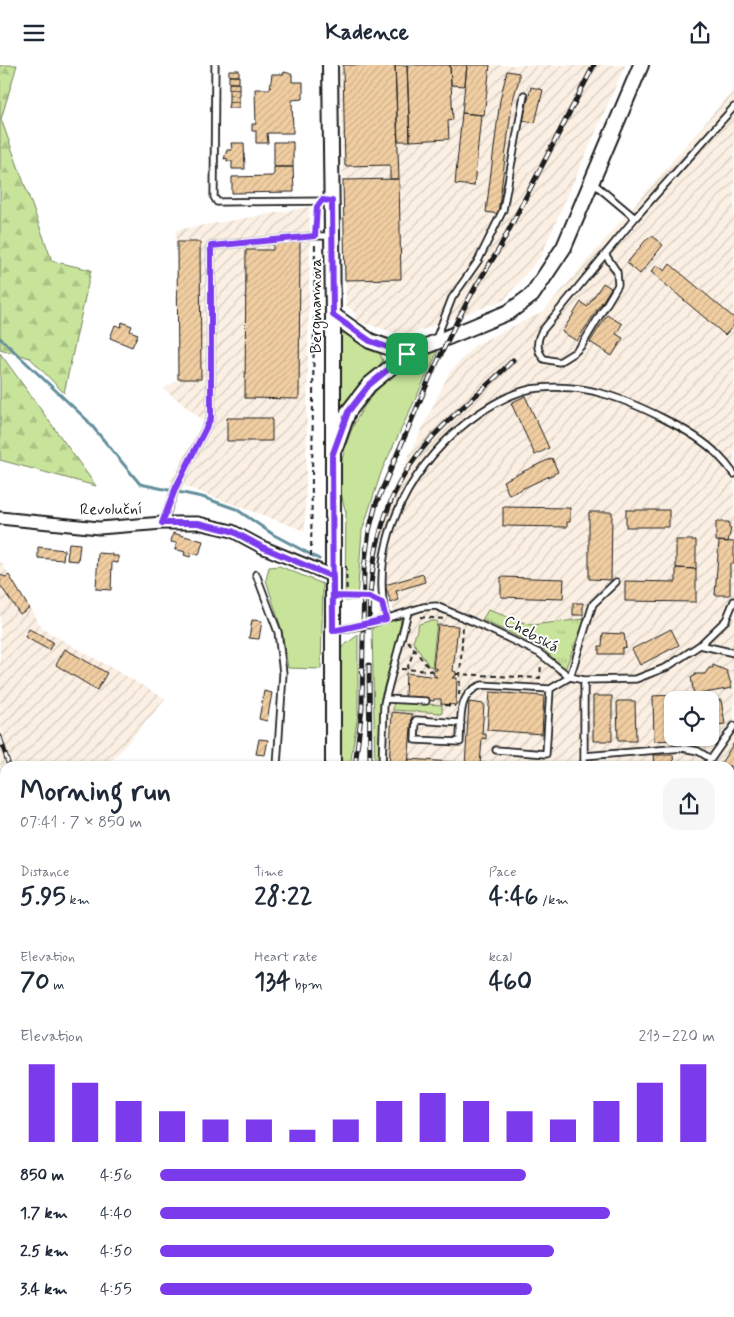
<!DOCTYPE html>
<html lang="en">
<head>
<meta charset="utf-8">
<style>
  :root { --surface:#fff; --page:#f6f6f7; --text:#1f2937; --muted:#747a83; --accent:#7c3aed }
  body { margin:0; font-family:Mynerve,sans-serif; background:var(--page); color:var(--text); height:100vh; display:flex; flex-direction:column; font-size:19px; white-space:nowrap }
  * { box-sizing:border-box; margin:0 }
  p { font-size:16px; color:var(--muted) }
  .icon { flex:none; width:28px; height:28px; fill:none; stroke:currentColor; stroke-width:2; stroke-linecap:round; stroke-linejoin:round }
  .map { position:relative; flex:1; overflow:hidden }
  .panel { position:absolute; left:0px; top:696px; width:735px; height:556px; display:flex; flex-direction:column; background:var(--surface); border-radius:15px 15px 0 0; box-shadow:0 1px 4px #0004 }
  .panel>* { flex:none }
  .fabs { position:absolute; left:664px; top:626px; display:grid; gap:10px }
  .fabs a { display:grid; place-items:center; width:55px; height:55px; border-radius:10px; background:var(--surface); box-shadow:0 1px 4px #0004; font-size:25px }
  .pin { position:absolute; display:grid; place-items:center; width:42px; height:42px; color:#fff; margin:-21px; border-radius:10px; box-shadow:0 2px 8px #0006 }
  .round { display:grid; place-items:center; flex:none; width:52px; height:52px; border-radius:15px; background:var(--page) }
  .headline { display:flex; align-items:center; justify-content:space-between; height:85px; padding:0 20px }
  h1 { font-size:28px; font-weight:800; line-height:38px }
  .stats { display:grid; grid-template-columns:repeat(3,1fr); gap:8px; height:85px; padding:5px 20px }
  .stats div { display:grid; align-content:center }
  .stats b { font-size:25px; font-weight:800 }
  .stats small { font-size:14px; font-weight:400 }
  .stats p { font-size:14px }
  .chart { height:140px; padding:10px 20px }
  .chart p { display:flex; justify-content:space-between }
  .chart svg { width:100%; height:90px; margin-top:5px; stroke:var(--accent); stroke-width:6 }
  ul { padding:0 20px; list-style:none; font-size:16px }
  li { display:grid; grid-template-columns:80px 60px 1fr; align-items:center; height:38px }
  li i { height:12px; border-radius:6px; background:var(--accent) }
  header { display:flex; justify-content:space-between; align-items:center; height:65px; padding:0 20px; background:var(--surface); font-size:22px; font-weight:800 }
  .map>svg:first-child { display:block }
</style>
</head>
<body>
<header><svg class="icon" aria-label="menu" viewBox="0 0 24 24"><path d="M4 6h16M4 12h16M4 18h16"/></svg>Kadence<svg class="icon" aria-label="share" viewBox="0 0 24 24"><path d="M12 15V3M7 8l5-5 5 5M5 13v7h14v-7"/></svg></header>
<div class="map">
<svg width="734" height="1252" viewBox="0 0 734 1252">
  <defs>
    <pattern id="industrial-furrows" width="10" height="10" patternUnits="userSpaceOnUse" patternTransform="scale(1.25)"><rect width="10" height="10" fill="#fbf0e3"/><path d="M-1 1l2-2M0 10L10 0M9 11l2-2" fill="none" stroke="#d7cdc2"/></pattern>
    <pattern id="forest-firs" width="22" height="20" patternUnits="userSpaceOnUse" patternTransform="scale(1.25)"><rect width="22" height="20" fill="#c8e49b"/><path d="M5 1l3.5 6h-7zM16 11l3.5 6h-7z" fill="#abc385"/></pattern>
    <pattern id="park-tufts" width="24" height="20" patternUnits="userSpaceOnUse" patternTransform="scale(1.25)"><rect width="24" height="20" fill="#c8e49b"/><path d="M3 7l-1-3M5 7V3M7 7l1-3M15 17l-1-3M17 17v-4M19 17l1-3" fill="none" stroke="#abc385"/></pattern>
    <pattern id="building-hatch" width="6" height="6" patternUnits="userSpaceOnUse" patternTransform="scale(1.25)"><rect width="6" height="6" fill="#f1cea2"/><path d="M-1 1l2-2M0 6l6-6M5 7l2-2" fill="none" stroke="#ceb08b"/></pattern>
  </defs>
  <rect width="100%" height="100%" fill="#fff"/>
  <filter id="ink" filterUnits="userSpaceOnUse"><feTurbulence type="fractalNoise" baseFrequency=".02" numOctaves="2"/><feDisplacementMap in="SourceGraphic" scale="10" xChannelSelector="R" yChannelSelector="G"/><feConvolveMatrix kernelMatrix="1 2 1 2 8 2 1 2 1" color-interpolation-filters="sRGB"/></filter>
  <g filter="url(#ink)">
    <path fill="url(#industrial-furrows)" fill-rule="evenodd" d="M340 0H625L541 191 504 235 405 271 357 256 354 247 346 240Z
      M734 24V795L730 801V701H378L381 632 397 578 393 543 385 520 391 475 376 474 392 426 449 308 475 280 544 246ZM672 635H710V672H672Z
      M309 142 310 172 305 466 171 416 204 356 164 324 178 314 176 165Z
      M0 495 43 564 166 634 107 701H5V762L0 760Z
      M379 1248H561V1252H382Z"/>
    <path fill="#c8e49b" stroke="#72805c" d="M344 268 379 286 383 296 344 342 339 337 337 271Z
      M438 286 382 405 362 466 357 535 345 536 346 447C327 395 360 328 406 301 416 295 427 291 438 286Z
      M279 501 323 519 321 604 288 603 282 566 266 515 269 502Z
      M396 554 401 555V563L381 632 378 701H375L372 563Z
      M429 556H437L432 602 429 601 413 577 419 559Z
      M358 570V648L350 701H340L339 592 342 582Z
      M394 637 442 640V648L393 645Z"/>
    <path fill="url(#forest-firs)" stroke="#72805c" d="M0 0H17L1 54 52 196 91 205 64 328 30 293 0 284Z
      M0 288 96 421 0 395Z
      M0 760 5 762V855L0 856Z
      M734 963V1252H578L579 1248H730V966Z"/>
    <path fill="url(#park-tufts)" stroke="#72805c" d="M488 545 531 560 585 554 565 604 542 583 482 555Z"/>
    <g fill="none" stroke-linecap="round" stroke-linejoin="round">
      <path stroke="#628e9c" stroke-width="3" d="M0 273 87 355 140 419 202 432 236 444 274 470 319 494"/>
    </g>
    <path fill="url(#building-hatch)" stroke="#1c1c1c" d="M343 0H395L399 114H390V100L345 101Z
      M395 0H407L410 76H398Z
      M407 0H450L453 55 448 56 449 74 410 76Z
      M450 0H467L465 21 451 20Z
      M467 0H490L484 50 462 48Z
      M229 5H239V11H229Z
      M507 6 519 8V14L512 38 498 149 486 147 500 35Z
      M284 7 292 9V17H303V34L292 35 293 68H267L268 78H256V66H252V59H256L255 24H270L272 9H284Z
      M229 11H239V18H229Z
      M229 18H239V24H229Z
      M531 22 543 25 535 58 523 55Z
      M229 24H239V31L229 30Z
      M229 30 239 31V37H229Z
      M229 37H239V43H228Z
      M462 48 481 50 474 121 455 119Z
      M274 77H293V102H274Z
      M231 78H244L245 104H232V96H227V93L224 94 227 85H232Z
      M274 102H293L294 127 232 128V112L272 111 274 109Z
      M399 114 401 214 345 215 343 115Z
      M652 171 663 180 640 209 627 198 645 176Z
      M273 176H300L299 334 245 333 246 185H273Z
      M177 177H200L201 314H178Z
      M670 199 734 253V260L725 270 651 207 657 200 665 206Z
      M603 218 611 223 577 276 562 267 581 237 587 242Z
      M607 250 622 259 616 269 623 273 612 291 590 277Z
      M122 257 132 261 130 266 138 269 132 282 110 273 115 260 121 262Z
      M525 331 549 383 535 390 511 338Z
      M227 353H272V376H227Z
      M552 393 558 407 509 430 503 416Z
      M503 442 570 443V457H567V462L503 461Z
      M626 445H669V462H626Z
      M589 447H612L611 515 589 514Z
      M716 457H729V463H731L728 477 716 476Z
      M173 468 203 476 199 490 191 488 190 492 184 490 185 487 175 484 177 478 171 477Z
      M676 475H696V504L676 503Z
      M719 476 734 477V499H730V530H715Z
      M69 478 80 479 78 496 67 495Z
      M38 482 64 485 63 495 38 493Z
      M98 488 112 489V491H118V498L112 497 111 525 96 524Z
      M676 503 696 504V537L625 536V516L676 517Z
      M423 509 425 517 396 526 399 535 391 538 385 520Z
      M0 510 6 512 9 510 29 543 20 549 0 520Z
      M501 512 564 514 563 534 501 532Z
      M573 538H583V550H573Z
      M252 555 262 556 259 574 249 573Z
      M438 560 458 561 453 606 456 607V611L452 613H457L456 640 441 639V634H434V636L405 632 406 608 437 612 433 609 434 605H437V603H433Z
      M29 564 53 577 49 585 25 572Z
      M671 564 679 580 640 600 632 584Z
      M603 568 624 569 626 582 622 583V589H599V581H602Z
      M65 584 107 608 97 625 56 600Z
      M713 600 727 606 732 623 694 630 691 612 695 611V609H705L709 603H713Z
      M264 626 272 628 267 656 259 654Z
      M490 627 544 631 542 669 487 665Z
      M672 630 673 675 654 676 653 631Z
      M593 631H612V676H593Z
      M721 635 725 659 710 661V636Z
      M617 636H635L636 676H618Z
      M469 637 484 639 482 669H486V674L482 673 480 701H465Z
      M392 647 412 649 408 701H389Z
      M259 674 268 675 265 690 256 689Z
      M734 678V785L730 792V701H719Z
      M654 690H673L674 701H655Z
      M409 694 465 698V701H408Z
      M480 698H485L534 701H480Z
      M145 1248H162L160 1252H144Z"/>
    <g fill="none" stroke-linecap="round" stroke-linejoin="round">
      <g stroke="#1c1c1c" stroke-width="9">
        <path id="service" d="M215 0 214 132 217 137 332 136
          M592 117 635 153
          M605 189 617 207 618 220 582 280 575 287 559 297 544 294C536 285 536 276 542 266L635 153 734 42
          M436 274 452 233 478 196 503 145 524 30
          M163 458 176 422 211 353V181L315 171H332
          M256 509 278 567 283 608 277 701
          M386 554C368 474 414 394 478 349 496 337 518 324 540 323 559 321 583 323 600 328 632 336 695 366 717 389 723 395 729 402 734 409
          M333 566 369 559 423 542 436 541 474 557 539 588 570 612 584 615V701
          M700 580 734 588
          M584 615 636 614 667 602 700 580 726 555 734 536
          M385 634 426 636
          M461 658 416 655 415 675 460 677C461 655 457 628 482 620L550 624
          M496 685 546 689 550 624 570 612 593 539 616 517
          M584 691 683 683 698 686 711 694 706 701
          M711 694 734 661
          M382 701 384 639 408 547
          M0 931 5 930
          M530 1248 540 1250V1252"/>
      </g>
      <g stroke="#1c1c1c" stroke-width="15">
        <path id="minor" d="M0 453 99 463 163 458H198L232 466 262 482 333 511"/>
      </g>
      <g stroke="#1c1c1c" stroke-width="18">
        <path id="tertiary" d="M330 0 333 250V701
          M333 250 370 276 407 289
          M336 381 348 347 369 320 407 289 509 247 532 230 564 182 641 0
          M333 1252V1248"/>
      </g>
      <path stroke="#1c1c1c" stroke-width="2" stroke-dasharray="5 4" stroke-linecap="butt" d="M315 163 317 143
        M311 491 315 178
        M346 501 347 532
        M344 532H369L376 535
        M420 552 445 554
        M408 576 431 606
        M401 604 433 606
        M407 604 414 585
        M456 609 540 613 541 599
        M459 630 463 560
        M445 640 455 641
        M730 1064 734 1062"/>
      <use href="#service" stroke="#fff" stroke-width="5.5"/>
      <use href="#minor" stroke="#fff" stroke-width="11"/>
      <use href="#tertiary" stroke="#fff" stroke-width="14"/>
      <g stroke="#1c1c1c" stroke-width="5">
        <path id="rail" d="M369 562C369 502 379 441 416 392 443 355 482 328 513 295
          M369 600 370 701
          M0 672 9 701
          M355 701 362 643 364 503 369 466 376 439 430 312 458 254 476 221 499 184 594 0
          M0 1165 5 1157
          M369 1248V1252"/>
      </g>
      <use href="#rail" stroke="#fff" stroke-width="3" stroke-dasharray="9" stroke-linecap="butt"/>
    </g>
  </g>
  <g fill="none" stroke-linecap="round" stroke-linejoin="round" filter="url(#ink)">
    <g stroke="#fff" stroke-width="10">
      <path id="route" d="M407 289 370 276 333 250 332 136 322 135 317 142 315 171 211 181V353L176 422 162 458H198L232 466 262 482 333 512V531L369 532 382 538 386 554 333 566 332 391 348 347 369 320 407 289"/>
    </g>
    <use href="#route" stroke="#7c3aed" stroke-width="6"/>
  </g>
  <g text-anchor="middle" stroke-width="4" stroke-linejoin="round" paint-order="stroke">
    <g font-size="16" fill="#1c1c1c" stroke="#fff">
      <text transform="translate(315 241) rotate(-90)" y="6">Bergmannova</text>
      <text transform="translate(111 443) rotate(-1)" y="6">Revoluční</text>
      <text transform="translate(532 568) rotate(29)" y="6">Chebská</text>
    </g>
  </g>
</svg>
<div class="fabs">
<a><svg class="icon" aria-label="locate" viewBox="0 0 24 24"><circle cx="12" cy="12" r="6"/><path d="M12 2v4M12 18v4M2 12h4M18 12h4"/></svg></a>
</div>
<div class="pin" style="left:407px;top:289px;background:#1e9e55"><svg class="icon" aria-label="arrive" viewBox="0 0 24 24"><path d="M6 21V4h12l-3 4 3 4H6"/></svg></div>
<section class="panel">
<div class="headline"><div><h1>Morning run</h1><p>07:41 · 7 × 850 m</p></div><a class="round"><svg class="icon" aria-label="share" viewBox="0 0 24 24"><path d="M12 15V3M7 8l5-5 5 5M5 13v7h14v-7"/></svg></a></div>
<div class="stats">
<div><p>Distance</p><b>5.95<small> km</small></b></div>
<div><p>Time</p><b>28:22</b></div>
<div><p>Pace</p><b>4:46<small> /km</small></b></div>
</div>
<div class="stats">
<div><p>Elevation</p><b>70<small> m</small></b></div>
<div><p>Heart rate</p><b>134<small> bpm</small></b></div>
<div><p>kcal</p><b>460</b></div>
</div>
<div class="chart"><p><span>Elevation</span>213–220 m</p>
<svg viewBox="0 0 160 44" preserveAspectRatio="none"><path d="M5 44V6M15 44V15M25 44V24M35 44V29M45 44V33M55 44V33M65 44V38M75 44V33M85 44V24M95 44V20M105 44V24M115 44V29M125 44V33M135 44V24M145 44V15M155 44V6"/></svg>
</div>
<ul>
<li><b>850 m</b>4:56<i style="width:66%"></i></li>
<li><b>1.7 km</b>4:40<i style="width:81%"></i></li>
<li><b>2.5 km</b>4:50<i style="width:71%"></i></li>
<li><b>3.4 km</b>4:55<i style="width:67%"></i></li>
</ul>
</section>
</div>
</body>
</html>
